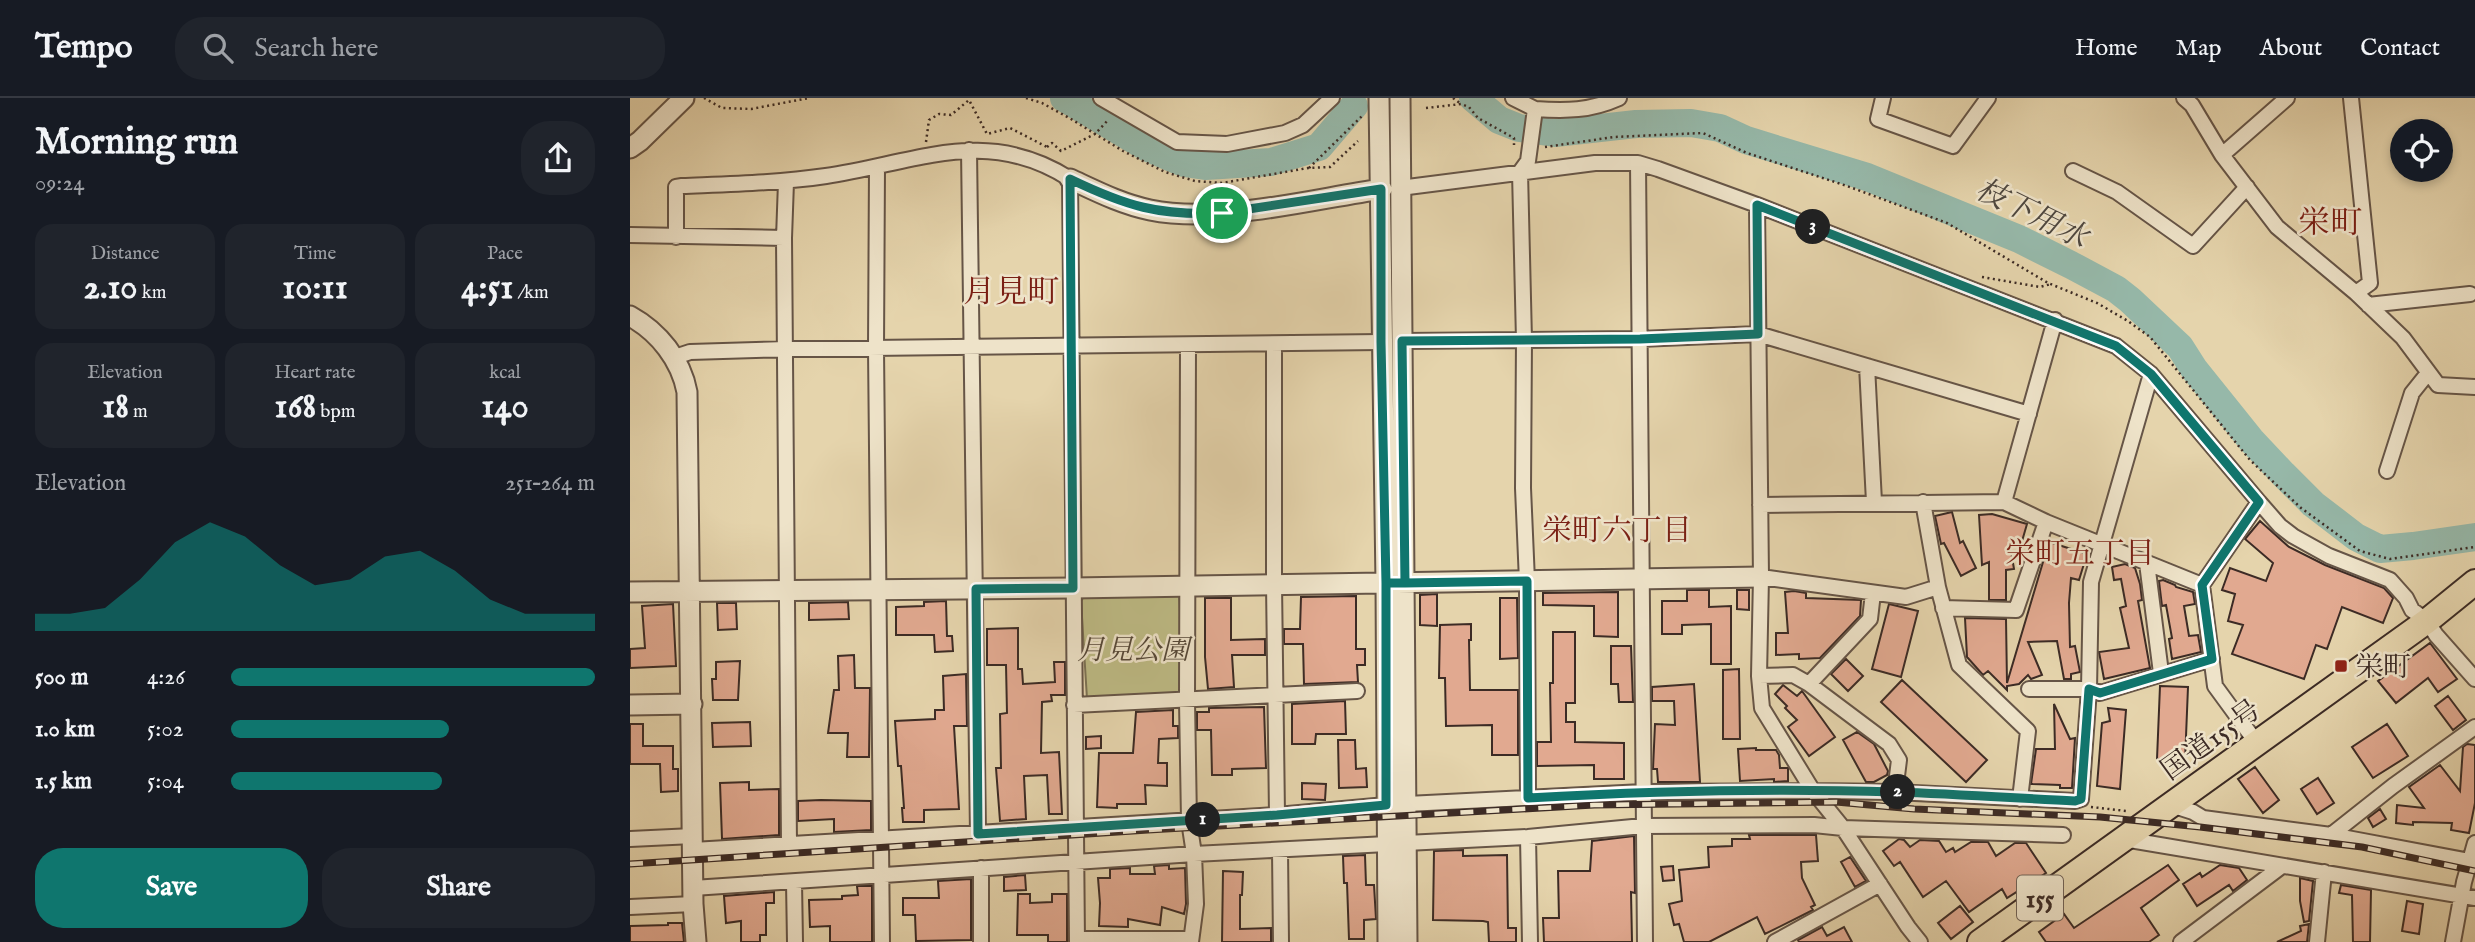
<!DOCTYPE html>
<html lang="en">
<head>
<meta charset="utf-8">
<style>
  :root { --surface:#171b24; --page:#20242c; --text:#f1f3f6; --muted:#9ea1a6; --line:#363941; --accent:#0f766e }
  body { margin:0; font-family:"IM FELL English","Noto Serif JP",serif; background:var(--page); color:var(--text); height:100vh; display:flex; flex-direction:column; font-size:26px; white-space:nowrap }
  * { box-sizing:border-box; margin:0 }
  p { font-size:23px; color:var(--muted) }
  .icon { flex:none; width:38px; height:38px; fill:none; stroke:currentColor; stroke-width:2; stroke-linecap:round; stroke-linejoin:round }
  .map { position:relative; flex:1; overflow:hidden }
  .panel { display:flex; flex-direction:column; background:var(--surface); width:630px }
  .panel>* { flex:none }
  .controls { position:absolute; left:1760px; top:21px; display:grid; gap:14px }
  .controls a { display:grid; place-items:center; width:63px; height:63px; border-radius:50%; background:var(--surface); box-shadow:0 4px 10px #0003; font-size:35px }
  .pin { position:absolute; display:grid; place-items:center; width:60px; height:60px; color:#fff; margin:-30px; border:4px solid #fff; border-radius:50%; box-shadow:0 2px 7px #0007 }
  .km { position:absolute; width:35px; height:35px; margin:-18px; border-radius:50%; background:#222; color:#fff; font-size:19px; line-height:35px; text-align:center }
  .round { display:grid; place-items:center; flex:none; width:74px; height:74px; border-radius:28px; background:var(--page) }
  .head { display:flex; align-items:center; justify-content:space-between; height:119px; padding:0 35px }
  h1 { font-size:38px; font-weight:700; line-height:52px }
  .stats { display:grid; grid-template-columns:repeat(3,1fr); gap:10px; height:119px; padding:7px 35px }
  .stats div { display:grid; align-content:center; border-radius:18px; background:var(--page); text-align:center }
  .stats b { font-size:35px; font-weight:700 }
  .stats small { font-size:19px; font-weight:400 }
  .stats p { font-size:19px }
  .chart { height:196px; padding:14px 35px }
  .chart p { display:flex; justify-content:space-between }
  .chart svg { width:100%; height:126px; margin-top:7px; fill:var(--accent); opacity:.7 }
  .cta { display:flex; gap:14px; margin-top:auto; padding:14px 35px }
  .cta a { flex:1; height:80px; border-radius:28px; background:var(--accent); color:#fff; font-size:28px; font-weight:700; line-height:80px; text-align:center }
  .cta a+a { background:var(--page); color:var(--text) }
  ul { padding:0 35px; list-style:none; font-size:23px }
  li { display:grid; grid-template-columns:112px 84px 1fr; align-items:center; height:52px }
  li i { height:18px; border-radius:9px; background:var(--accent) }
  header { display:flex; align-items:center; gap:42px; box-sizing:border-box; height:98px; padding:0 35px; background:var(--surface); border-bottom:2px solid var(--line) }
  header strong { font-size:33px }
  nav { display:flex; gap:38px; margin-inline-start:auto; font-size:24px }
  .search { width:490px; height:63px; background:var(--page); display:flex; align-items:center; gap:18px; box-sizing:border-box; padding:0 24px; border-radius:28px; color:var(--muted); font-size:26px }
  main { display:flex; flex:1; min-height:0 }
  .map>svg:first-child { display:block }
</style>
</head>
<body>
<header>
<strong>Tempo</strong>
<div class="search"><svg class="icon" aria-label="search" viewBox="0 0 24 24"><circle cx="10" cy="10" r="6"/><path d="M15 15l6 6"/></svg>Search here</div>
<nav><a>Home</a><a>Map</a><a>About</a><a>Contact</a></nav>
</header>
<main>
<section class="panel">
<div class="head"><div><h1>Morning run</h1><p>09:24</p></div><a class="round"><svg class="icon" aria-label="share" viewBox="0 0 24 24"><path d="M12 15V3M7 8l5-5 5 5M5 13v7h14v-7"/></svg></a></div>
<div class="stats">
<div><p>Distance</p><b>2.10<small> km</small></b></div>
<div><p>Time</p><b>10:11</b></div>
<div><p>Pace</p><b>4:51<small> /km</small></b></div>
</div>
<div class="stats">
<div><p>Elevation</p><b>18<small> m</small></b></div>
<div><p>Heart rate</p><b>168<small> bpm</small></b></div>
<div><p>kcal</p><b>140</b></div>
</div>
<div class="chart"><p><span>Elevation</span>251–264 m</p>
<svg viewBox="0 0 160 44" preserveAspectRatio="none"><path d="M0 44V38L10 38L20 36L30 26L40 13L50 6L60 11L70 21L80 28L90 26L100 18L110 16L120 23L130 33L140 38L150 38L160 38V44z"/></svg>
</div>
<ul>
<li><b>500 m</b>4:26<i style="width:100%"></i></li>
<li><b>1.0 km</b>5:02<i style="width:60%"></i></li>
<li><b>1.5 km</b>5:04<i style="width:58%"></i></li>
</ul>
<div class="cta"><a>Save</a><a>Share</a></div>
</section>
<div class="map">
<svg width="1845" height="844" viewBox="0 0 1845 844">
  <rect width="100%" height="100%" fill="#e5d4ac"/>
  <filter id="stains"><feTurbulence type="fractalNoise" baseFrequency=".00286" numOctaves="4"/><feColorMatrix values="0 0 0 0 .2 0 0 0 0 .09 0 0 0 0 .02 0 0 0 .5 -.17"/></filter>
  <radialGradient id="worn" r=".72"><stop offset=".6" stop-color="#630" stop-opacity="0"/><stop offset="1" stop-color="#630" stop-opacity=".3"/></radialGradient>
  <path fill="#bdba84" stroke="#7c7254" stroke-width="2" d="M549 494 554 598 457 601 451 503 456 496Z"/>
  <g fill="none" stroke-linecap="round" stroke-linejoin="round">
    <path stroke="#96b8a9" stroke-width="28" d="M434 0 516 49 554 65 575 68 641 64 689 49 724 8
      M843 0 869 22 889 30 925 35 1006 26 1061 25 1090 30 1116 42 1237 79 1389 141 1441 167 1486 191 1500 202 1550 249 1564 271 1621 342 1653 376 1683 406 1726 439 1750 451 1783 448 1845 439"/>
  </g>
  <path fill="#e1a990" stroke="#3c2b25" stroke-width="2" d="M1322 414 1330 445 1333 443 1346 470 1331 478 1314 445 1311 446 1305 418Z
    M1362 416 1397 426 1390 450 1380 447 1384 471 1376 472V502H1359V464L1352 467 1349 417Z
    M1630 423 1659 449 1695 467 1754 490 1763 500 1753 525 1712 509 1697 551 1686 547 1674 581 1602 556 1613 527 1598 523 1605 496 1592 492 1600 470 1636 483 1643 465 1615 441Z
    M1419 444 1457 456 1449 482 1441 480 1439 505 1440 549 1445 548 1450 574 1441 576V581H1434L1427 543 1398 544 1412 577 1401 581 1398 577 1389 586 1377 588V592L1358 573 1353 577 1337 559 1335 520 1376 521 1377 585Z
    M1495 466 1505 470 1510 486 1512 502 1508 503 1520 570 1474 581 1469 554 1499 550 1490 510 1496 508 1491 481 1484 482 1482 469Z
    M1533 482 1545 487 1546 489 1563 494 1565 506 1554 508 1559 538 1568 537 1571 554 1542 561 1539 541 1542 540 1536 507 1532 508 1529 483Z
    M1057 492H1079V509L1101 508V566H1081V526L1052 527V536H1032V503H1057Z
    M1107 492H1119V512L1107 511Z
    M1164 493 1176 495V500L1231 502 1230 518 1190 560 1169 561V556L1146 557V535H1158L1155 494Z
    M988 494V539L964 538V508L913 507V495Z
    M807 496V528L790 527V497Z
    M726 498V551H735V567H727L728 584 674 586 673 546H654V531H670L671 499Z
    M575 500H601V542L635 541V557H602L604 589 578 591 575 559Z
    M870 500H887L888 560 870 561Z
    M316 503 317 538H322L323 553 305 554 304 537H266V509L294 508V504Z
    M218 504 219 521 179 522V505Z
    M87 505H106L107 531 88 532Z
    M43 506 46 568 0 570V551L15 550 12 508Z
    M1259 506 1288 513 1271 579 1242 571Z
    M841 526V542H839L840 592H888V657H862V627L816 628 815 580H809L810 527Z
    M388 530V571H392L393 586 425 584 424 564H435V597H421L422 603 412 604 411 655 429 654 432 716H419L417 677 394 678 396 721 370 723 366 670H371L370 616 377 615 376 567H357V531Z
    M923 534H945V605H936V624H945V644L994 645V681H964V667L907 668V644H921L920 585H923Z
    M1800 545 1827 581 1808 594 1798 580 1766 605 1748 583Z
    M981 548H1001L1003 604H989L988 586H981Z
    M224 557 225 590H240L239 659H217L218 635H198L204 592H209L208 558Z
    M1216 561 1233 578 1218 593 1201 576Z
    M110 563 108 602H83L82 581H86V564Z
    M1109 571 1110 641H1093V572Z
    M336 576 337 628H324L329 711 294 712V724H273L272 710H274L271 668H268L265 623 305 621V612H314L313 578Z
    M1272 582 1357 662 1336 684 1251 604Z
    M1064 586 1070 684H1028L1027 671H1023L1025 626 1045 627 1044 603H1022V589Z
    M1153 587 1167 598 1172 593 1205 639 1179 658 1158 629 1167 622 1155 610 1157 608 1145 596Z
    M1530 588 1558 589 1555 663 1527 661Z
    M1818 598 1836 622 1823 632 1805 608Z
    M715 603 716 636H686L685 646H662V606Z
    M1424 606 1440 641 1445 640 1442 690H1430V687L1401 686 1406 651H1425Z
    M634 609 636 670 602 671V677H582L581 632H567V614H579V610Z
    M1478 610 1496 612 1490 691 1467 688 1472 625 1480 623Z
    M543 612V628H548V640L529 641 528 665H537V688L515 687 516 706H487V710L467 709 469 655H503L506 614Z
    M120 624 121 648 83 649 82 625Z
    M0 626H13V648H43V671H48V693L31 694 30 666H0Z
    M1757 626 1778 658 1743 680 1722 649Z
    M1227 634 1244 646 1258 673 1257 677 1244 684H1236L1213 642Z
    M471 638V650L456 651V639Z
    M708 642H725L726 671 736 670 737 689 709 690Z
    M1837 646 1845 647V705L1839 735 1821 732 1822 725 1783 724V727L1766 725 1767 707 1794 710 1779 689 1810 667 1830 693 1833 649Z
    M1126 650V652H1146L1149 657 1150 670H1158V683L1144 684V681L1110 683 1108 651Z
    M1625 669 1649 702 1633 715 1608 681Z
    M1688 680 1704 705 1687 716 1671 691Z
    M119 684V692L149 691V737L92 741 90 685Z
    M672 685 696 686 695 702 672 701Z
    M191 702 241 703V732L204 734V721L168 723V703Z
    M1750 711 1756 721 1743 729 1738 720Z
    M1119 737H1186L1188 763 1171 764 1172 780 1185 807 1181 809 1183 812 1135 836 1127 819 1079 844H1054L1049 826 1044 827 1039 806 1052 803 1049 772 1079 769 1078 749 1102 748V741H1120Z
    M1004 738 1005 795 1001 794 1002 844H914L913 820H929L928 773H960L962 743Z
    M1269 741 1274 742 1280 749 1290 742 1309 743 1316 754 1323 750 1325 754 1341 744H1358L1366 758 1385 745H1396L1416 775 1377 800 1372 791 1339 814 1316 783 1293 799 1270 764 1264 768 1253 753Z
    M833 752V758L877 757 878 830H886V844H859L858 824 853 823 803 822 804 753Z
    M735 757 736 787H744L746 821 734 822V841H719L717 785H714L713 758Z
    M1220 759 1236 783 1225 789 1211 764Z
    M539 767V771L555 770 556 806 554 816 532 809 530 827 498 821V829L469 828 470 805 468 780H480V771L500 770V776H525L524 768Z
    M1538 767 1549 782 1511 810 1529 837 1519 844H1416L1409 834 1434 816 1444 830Z
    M1590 767 1609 770 1617 782 1603 793 1599 787 1567 808 1553 786 1570 775 1572 779Z
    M1043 768 1044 782 1033 783 1031 769Z
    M593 773 613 774 612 797H610V831L641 830V844H592Z
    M395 777 396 792 374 793V779Z
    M1670 780 1683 783 1679 823 1674 824 1670 803Z
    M341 781V842L286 843 285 817H273V800H309L308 783Z
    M1711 787 1741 792 1740 844H1723L1722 797 1709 795Z
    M227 788H242V844H200V828L180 829 179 802 212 801V798L228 797Z
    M144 794V805H136V837H130V844H111V823L96 825 94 798Z
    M388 796H400V805L422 804V796H437V844H418V837H387Z
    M1777 803 1793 806 1789 836 1772 833Z
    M1330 808 1343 824 1321 841 1308 825Z
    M38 825H52L54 844H0V828L38 827Z
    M1679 826 1677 844H1647L1671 833 1670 828Z
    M1192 829 1197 838 1214 829 1222 844H1169L1168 842Z"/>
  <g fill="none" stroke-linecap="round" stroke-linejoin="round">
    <g stroke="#665547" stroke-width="18">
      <path id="minor" d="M471 0 547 44 597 46 655 35 673 27 702 0
        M883 0 905 11
        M1253 0 1248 21 1323 48 1358 0
        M1554 0 1562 7 1592 57 1647 129 1726 195 1773 240 1808 287 1845 289
        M1721 0 1740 185 1726 195
        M339 52 348 736
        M1592 57 1657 0
        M1008 65 1015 844
        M247 69 246 251 252 844
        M1443 73 1487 94 1563 148 1617 89
        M156 84 154 140 159 747
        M770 90 965 65H1008L1028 71 1127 107 1486 248 1521 276 1629 404 1572 487 1585 588 1626 644
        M1127 107 1131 479 1129 578 1132 610 1183 693 1213 730 1278 829 1290 844
        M0 137 154 140
        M46 139V89L52 88C100 86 148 85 196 78 285 65 356 27 440 81L447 844
        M1738 207 1840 196
        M772 243 1010 241 1128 236 1399 316
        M644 246V486L647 717
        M558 247 557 603 559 723 564 756 566 806 561 844
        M45 259 60 254 156 251 751 244
        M1237 268 1244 404
        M1757 373 1782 295 1798 275
        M1293 404 1308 489 1329 567 1398 633 1390 701
        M1374 404 1425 222
        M1629 404 1650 428 1663 438 1699 458 1760 482 1776 500 1782 512 1797 523 1806 537 1845 581
        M1130 407 1374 404 1416 424 1572 487
        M1517 465 1531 575
        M1131 479 1276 499 1308 489
        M1313 510 1386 512 1416 424
        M1129 578 1163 577 1179 586 1259 646 1269 662 1265 694
        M1179 586 1240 521 1243 495
        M1399 591H1459L1470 595 1582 561
        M444 607 727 593
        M898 700 897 483 893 390 894 242 890 74 898 63 905 11C936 13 960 13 989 0
        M777 706 1013 694 1183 693 1265 694 1445 703 1451 701 1459 591 1461 484 1521 276
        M1541 707 1563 714 1573 720 1701 737 1845 764
        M1701 737 1763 688 1845 629
        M898 739 900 844
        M0 741 63 738
        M1494 741 1845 800
        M776 745 898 739 1013 728 1184 727 1213 730 1433 737
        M63 752 647 717 756 707
        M650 753 651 844
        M351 770V844
        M164 784 165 844
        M63 790 564 756 757 746
        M0 809 63 806
        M447 841H561
        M1145 844 1250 786
        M1551 844 1652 768
        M1687 844 1694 774
        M1823 844 1834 784 1845 745"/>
    </g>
    <g stroke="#665547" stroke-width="23">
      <path id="tertiary" d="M749 0 756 485 758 844
        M770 0 777 844
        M0 50 10 43 54 0
        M440 81C466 93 491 106 520 112 589 126 682 101 752 91
        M0 218C29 234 51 262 57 294L63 806 66 844
        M0 494 443 490 1131 479
        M0 607 62 606"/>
    </g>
    <g stroke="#3c2b25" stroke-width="28">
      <path id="trunk" d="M1350 844 1797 523 1845 484"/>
    </g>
    <path stroke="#3c2b25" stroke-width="2.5" stroke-dasharray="2 3.5" stroke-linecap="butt" d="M74 0 92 10 121 11 179 0
      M396 0 412 5 441 21 493 53 535 74 565 83 592 85 678 70 700 69 728 43
      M823 0 831 6
      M796 10 831 6 839 9 848 20 884 40V47
      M296 44 299 22 309 16 321 17 339 2 357 36 380 30 417 49
      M417 49 422 45 431 53 465 36 479 21
      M915 49 984 39 1073 35 1117 55 1217 88 1317 125 1418 185 1467 205 1498 223 1520 239 1620 362 1671 410 1730 453 1760 461 1845 449
      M679 70 732 18
      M1352 179 1410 189 1421 186
      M1461 709 1496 713"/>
    <use href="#minor" stroke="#eee3c9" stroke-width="14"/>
    <use href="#tertiary" stroke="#eee3c9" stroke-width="19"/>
    <use href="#trunk" stroke="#e5d4ac" stroke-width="24"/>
    <g stroke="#3c2b25" stroke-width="7">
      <path id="rail" d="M0 766 518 732 964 707 1206 704 1284 711 1470 719 1570 729 1732 749 1845 773"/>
    </g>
    <use href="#rail" stroke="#eee3c9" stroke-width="4.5" stroke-dasharray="13" stroke-linecap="butt"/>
  </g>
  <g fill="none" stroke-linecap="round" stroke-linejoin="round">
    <g stroke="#fff" stroke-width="14">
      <path id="route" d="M592 115C529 118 496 108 440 81L443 490 346 491 348 736 647 717 756 707V485H775L897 483 898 700C1020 693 1142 690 1265 694 1325 696 1385 700 1445 703L1451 701 1459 591 1470 595 1582 561 1572 487 1629 404 1521 276 1486 248 1127 107 1128 236 1010 241 772 243 775 485H756L751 244V91L592 115"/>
    </g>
    <use href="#route" stroke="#0f766e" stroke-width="9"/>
  </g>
  <rect fill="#8f2418" stroke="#eee3c9" stroke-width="2.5" x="1704" y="561" width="14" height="14" rx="3.5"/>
  <g text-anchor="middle" stroke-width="5" stroke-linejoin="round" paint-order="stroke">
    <rect fill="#eee3c9" stroke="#716256" stroke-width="2" x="1387" y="777.5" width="46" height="45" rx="5"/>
    <g font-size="26" font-weight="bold" fill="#3c2b25">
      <text x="1410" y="809">155</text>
    </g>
    <g font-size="28" font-style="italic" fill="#564838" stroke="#eee3c9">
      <text x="503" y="561">月見公園</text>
    </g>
    <g font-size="28" fill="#3c2b25" stroke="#eee3c9" text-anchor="start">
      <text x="1725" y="578">栄町</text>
    </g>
    <g font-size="28" fill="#3c2b25" stroke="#eee3c9">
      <text transform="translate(1580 641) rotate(-36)" y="10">国道155号</text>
    </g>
    <g font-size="30" font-style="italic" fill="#4e473f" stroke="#eee3c9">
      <text transform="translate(1402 115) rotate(26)" y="10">枝下用水</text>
    </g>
    <g font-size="30" fill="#7a1f14" stroke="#eee3c9">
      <text x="987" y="442">栄町六丁目</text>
      <text x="1450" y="465">栄町五丁目</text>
    </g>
    <g font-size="32" fill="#7a1f14" stroke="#eee3c9">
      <text x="1700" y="135">栄町</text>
      <text x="381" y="204">月見町</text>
    </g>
  </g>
  <rect width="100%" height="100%" filter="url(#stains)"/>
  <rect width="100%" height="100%" fill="url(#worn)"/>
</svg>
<div class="controls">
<a><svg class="icon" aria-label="locate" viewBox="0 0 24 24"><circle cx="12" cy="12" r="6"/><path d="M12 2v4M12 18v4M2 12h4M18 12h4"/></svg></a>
</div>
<div class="pin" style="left:592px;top:115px;background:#1e9e55"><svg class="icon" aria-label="arrive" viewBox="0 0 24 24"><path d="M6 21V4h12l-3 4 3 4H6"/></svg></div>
<b class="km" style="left:573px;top:722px">1</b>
<b class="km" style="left:1268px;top:694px">2</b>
<b class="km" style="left:1183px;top:129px">3</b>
</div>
</main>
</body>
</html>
